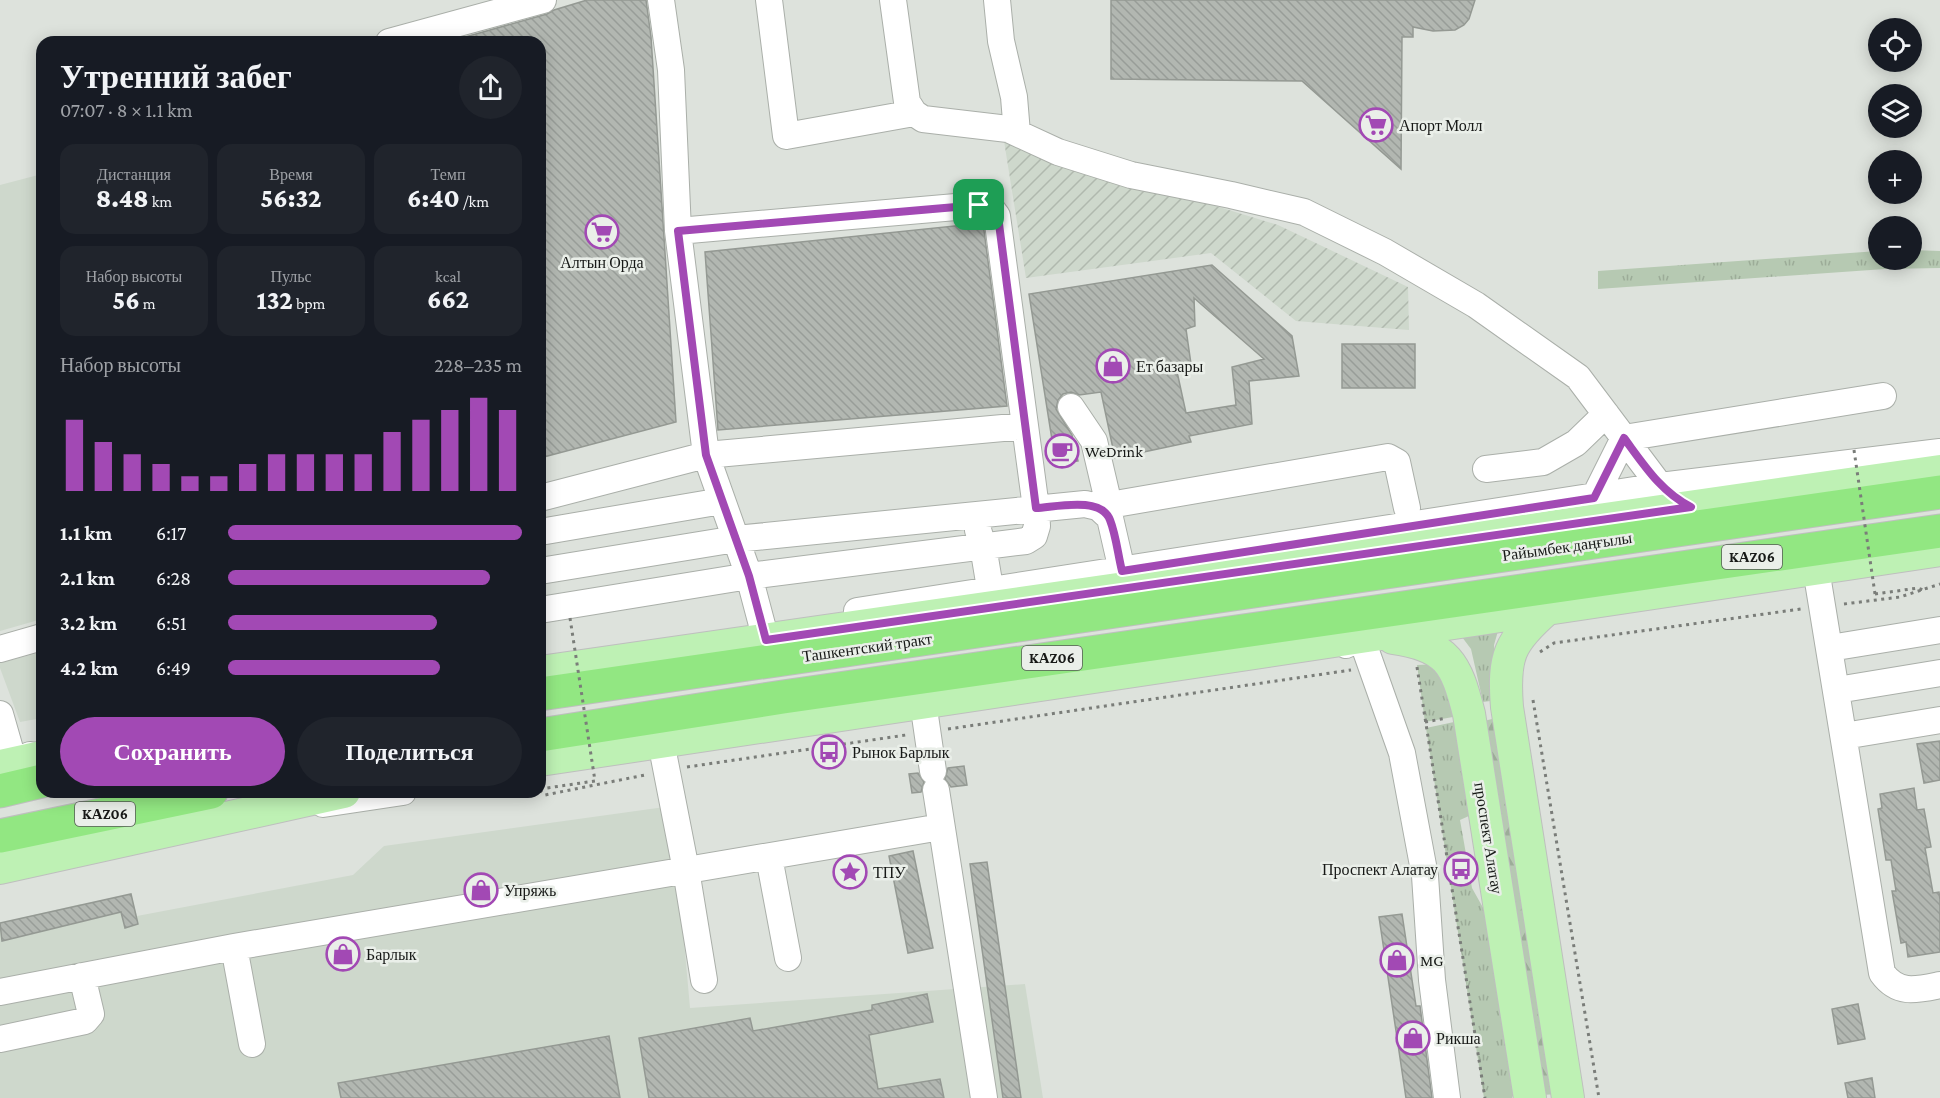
<!DOCTYPE html>
<html lang="ru">
<head>
<meta charset="utf-8">
<style>
  :root { --surface:#171b24; --page:#20242c; --text:#f1f3f6; --muted:#9ea1a6; --accent:#a249b4 }
  body { margin:0; font-family:"Crimson Pro",serif; background:var(--page); color:var(--text); height:100vh; display:flex; flex-direction:column; font-size:22px; white-space:nowrap }
  * { box-sizing:border-box; margin:0 }
  p { font-size:20px; color:var(--muted) }
  .icon { flex:none; width:33px; height:33px; fill:none; stroke:currentColor; stroke-width:2; stroke-linecap:round; stroke-linejoin:round }
  .map { position:relative; flex:1; overflow:hidden }
  .sheet { position:absolute; left:36px; top:36px; width:510px; height:762px; display:flex; flex-direction:column; background:var(--surface); border-radius:18px; box-shadow:0 3px 15px #0003 }
  .sheet>* { flex:none }
  .fabs { position:absolute; left:1868px; top:18px; display:grid; gap:12px }
  .fabs a { display:grid; place-items:center; width:54px; height:54px; border-radius:50%; background:var(--surface); box-shadow:0 3px 15px #0003; font-size:30px }
  .pin { position:absolute; display:grid; place-items:center; width:51px; height:51px; color:#fff; margin:-26px; border-radius:12px; box-shadow:0 3px 9px #0006 }
  .round { display:grid; place-items:center; flex:none; width:63px; height:63px; border-radius:32px; background:var(--page) }
  .overview { display:flex; align-items:center; justify-content:space-between; height:102px; padding:0 24px }
  h1 { font-size:33px; font-weight:800; line-height:45px }
  .figures { display:grid; grid-template-columns:repeat(3,1fr); gap:9px; height:102px; padding:6px 24px }
  .figures div { display:grid; align-content:center; border-radius:15px; background:var(--page); text-align:center }
  .figures b { font-size:26px; font-weight:800 }
  .figures small { font-size:16px; font-weight:400 }
  .figures p { font-size:16px }
  .chart { height:168px; padding:12px 24px }
  .chart p { display:flex; justify-content:space-between }
  .chart svg { width:100%; height:108px; margin-top:6px; stroke:var(--accent); stroke-width:6 }
  .cta { display:flex; gap:12px; margin-top:auto; padding:12px 24px }
  .cta a { flex:1; height:69px; border-radius:36px; background:var(--accent); color:#fff; font-size:24px; font-weight:800; line-height:69px; text-align:center }
  .cta a+a { background:var(--page); color:var(--text) }
  ul { padding:0 24px; list-style:none; font-size:20px }
  li { display:grid; grid-template-columns:96px 72px 1fr; align-items:center; height:45px }
  li i { height:15px; border-radius:8px; background:var(--accent) }
  .map>svg:first-child { display:block }
</style>
</head>
<body>
<div class="map">
<svg width="1940" height="1098" viewBox="0 0 1940 1098">
  <defs>
    <pattern id="industrial-furrows" width="10" height="10" patternUnits="userSpaceOnUse" patternTransform="scale(1.5)"><rect width="10" height="10" fill="#ced8cc"/><path d="M-1 1l2-2M0 10L10 0M9 11l2-2" fill="none" stroke="#b0b9ae"/></pattern>
    <pattern id="grass-tufts" width="24" height="20" patternUnits="userSpaceOnUse" patternTransform="scale(1.5)"><rect width="24" height="20" fill="#b6c9b2"/><path d="M3 7l-1-3M5 7V3M7 7l1-3M15 17l-1-3M17 17v-4M19 17l1-3" fill="none" stroke="#9cac98"/></pattern>
    <pattern id="forest-firs" width="22" height="20" patternUnits="userSpaceOnUse" patternTransform="scale(1.5)"><rect width="22" height="20" fill="#b6c9b2"/><path d="M5 1l3.5 6h-7zM16 11l3.5 6h-7z" fill="#9cac98"/></pattern>
    <pattern id="building-back-hatch" width="6" height="6" patternUnits="userSpaceOnUse" patternTransform="scale(1.5)"><rect width="6" height="6" fill="#b2b7b1"/><path d="M-1 5l2 2M0 0l6 6M5-1l2 2" fill="none" stroke="#989d98"/></pattern>
  </defs>
  <rect width="100%" height="100%" fill="#dde2dc"/>
  <path fill="#ced8cc" d="M42 174V619L0 631V185Z
    M42 652V718L20 722 0 668V663Z
    M672 806 690 1008 1025 984 1043 1098H0V923L81 904 82 910 89 904 131 894 137 916 353 875 384 846Z"/>
  <path fill="url(#industrial-furrows)" d="M1004 141 1278 225 1408 287 1409 330 1296 321 1211 253 1026 278Z"/>
  <path fill="url(#grass-tufts)" d="M1911 250 1940 251V268L1885 269 1598 289V271L1878 251V260H1911Z
    M1498 631 1494 645 1498 700 1483 702 1471 649 1462 637Z
    M1439 664 1448 681 1453 717 1425 722 1417 665Z
    M1454 722 1471 815 1460 820 1472 888 1486 913 1517 1086 1512 1098H1484L1426 728Z"/>
  <path fill="url(#forest-firs)" d="M1500 717 1557 1094 1542 1095 1484 721Z"/>
  <path fill="url(#building-back-hatch)" stroke="#949993" stroke-width="1.5" fill-rule="evenodd" d="M587 0H646L651 37 676 422 540 458V42H458V39L547 14 554 10Z
    M1111 0H1475L1469 19 1464 25 1455 30 1433 31 1413 27V37H1402L1401 169 1302 81 1111 79Z
    M983 223 1007 406 718 430 705 252Z
    M1212 265 1292 336 1299 376 1249 381 1252 424 1189 436 1191 442 1115 458 1101 392 1079 395 1071 392 1063 394 1058 400 1056 409 1072 435 1078 461 1056 465 1029 294ZM1194 298 1264 359 1232 367 1236 405 1186 413 1176 367 1191 364 1186 329 1195 326Z
    M1342 344H1415V388H1342Z
    M1940 741V780L1924 783 1917 744Z
    M964 766 967 785 951 787 945 779 948 768Z
    M918 773 924 782 921 792 912 793 909 774Z
    M1914 788 1917 810 1924 809 1931 847 1925 848 1933 893 1939 892 1940 900V952L1908 957 1906 942 1901 943 1892 891H1896L1891 860H1886L1878 809 1882 808 1880 794Z
    M913 851 933 948 908 953 889 856Z
    M987 862 1021 1098H1003L970 864Z
    M131 894 138 924 125 928 121 912 2 941 0 923Z
    M1402 914 1416 1006H1420L1432 1098H1406L1379 917Z
    M927 994 933 1022 869 1035 878 1089 940 1079 944 1098H649L639 1038 750 1018 753 1031 872 1010V1005Z
    M1858 1004 1865 1039 1838 1044 1832 1009Z
    M609 1036 620 1098H341L338 1083Z
    M1872 1078 1875 1098H1848L1845 1083Z"/>
  <g fill="none" stroke-linecap="round" stroke-linejoin="round">
    <g stroke="#aaafa9" stroke-width="28">
      <path id="minor" d="M769 0 786 136 914 113
        M893 0 907 102 914 113 923 119 1008 129 1058 152 1131 175 1231 195 1304 212 1385 252 1476 305 1578 377 1660 486 1670 495
        M997 0 1001 41 1014 97 1017 133
        M389 42 543 0
        M1071 407 1094 441 1109 505
        M1624 438 1883 396
        M1486 469 1543 462 1576 443 1606 414
        M540 498 706 455 678 231 671 70 661 0
        M1585 504 1594 498 1624 438
        M1098 507 1388 457 1397 462 1407 508
        M978 530 983 546 993 606
        M540 532 722 501
        M1816 569 1882 973C1898 995 1916 990 1940 985
        M540 571 736 539 1085 504 1098 507 1110 518 1126 588
        M540 610 749 576 1026 541 1034 536 1037 526 1036 508 997 216 991 208 979 205 678 231
        M857 611 1660 486 1940 452
        M766 640 749 576 706 455 1025 426
        M1346 645 1361 637 1402 753 1425 876 1432 980 1447 1098
        M1830 648 1940 630
        M0 649 42 637
        M1837 690 1940 673
        M923 702 933 771
        M0 714 14 763 30 755
        M1844 736 1940 720
        M661 742 686 870 704 980
        M936 790 984 1098
        M323 804 403 792
        M769 857 788 958
        M234 947 252 1044
        M0 992 234 947 941 827
        M0 1039 85 1021 91 1014 82 976"/>
    </g>
    <g stroke="#bebfbe" stroke-width="34">
      <path id="major" d="M1547 609C1509 642 1503 656 1507 707L1568 1098
        M1393 638C1448 646 1456 663 1469 714L1530 1098
        M540 672 1940 471
        M540 760 1940 550
        M0 766 42 757
        M0 868 344 792"/>
    </g>
    <g stroke="#bebfbe" stroke-width="35">
      <path id="highway" d="M540 694 1940 492
        M540 735 783 697 1940 531
        M0 791 42 781
        M0 836 211 792"/>
    </g>
    <path stroke="#7a7d79" stroke-width="3" stroke-dasharray="3 4.5" stroke-linecap="butt" d="M1875 594 1918 588 1923 590
      M1844 604 1900 597 1940 584
      M1540 652 1554 643 1801 609
      M1417 667 1485 1098
      M1533 700 1599 1098
      M1425 722 1447 718
      M948 729 1351 670
      M687 767 906 735
      M540 789 595 781
      M540 790 545 795 645 775"/>
    <use href="#minor" stroke="#fff" stroke-width="26"/>
    <use href="#major" stroke="#bef1b4" stroke-width="32"/>
    <use href="#highway" stroke="#92e782" stroke-width="33"/>
    <path stroke="#7a7d79" stroke-width="3" stroke-dasharray="3 4.5" stroke-linecap="butt" d="M1854 450 1875 594
      M570 618 595 781"/>
  </g>
  <g fill="none" stroke-linecap="round" stroke-linejoin="round">
    <g stroke="#fff" stroke-width="12">
      <path id="route" d="M979 205 991 208 998 216 1036 508C1056 507 1101 496 1110 520 1116 535 1118 555 1122 571L1594 498 1624 438C1644 465 1661 492 1691 507L766 640 749 576 706 455 678 231Z"/>
    </g>
    <use href="#route" stroke="#a249b4" stroke-width="8"/>
  </g>
  <defs>
    <g id="supermarket-ring" transform="scale(1.725)"><circle r="9.5" fill="#eaefe9" stroke="#a249b4" stroke-width="1.5"/><path d="M-6-5.5h2.5l.6 2H6L4.5 2H-2.5L-4.4-4H-6ZM-1.5 3.2a1.3 1.3 0 1 0 .1 0ZM3 3.2a1.3 1.3 0 1 0 .1 0Z" fill="#a249b4"/></g>
    <g id="shop-ring" transform="scale(1.725)"><circle r="9.5" fill="#eaefe9" stroke="#a249b4" stroke-width="1.5"/><path d="M-5-2.5h2.3a2.7 3.5 0 0 1 5.4 0H5L5.5 6h-11ZM-1.5-2.5h3a1.5 2.3 0 0 0-3 0Z" fill="#a249b4"/></g>
    <g id="cafe-ring" transform="scale(1.725)"><circle r="9.5" fill="#eaefe9" stroke="#a249b4" stroke-width="1.5"/><path d="M-5.5-4.5H6V0H3Q3 3.5 0 3.5H-2.5Q-5.5 3.5-5.5 0ZM3-3.2v2h1.7v-2ZM-6 4.5H4V6H-6Z" fill="#a249b4"/></g>
    <g id="bus-ring" transform="scale(1.725)"><circle r="9.5" fill="#eaefe9" stroke="#a249b4" stroke-width="1.5"/><path d="M-5-6H5V4H4V6H2V4H-2V6H-4V4H-5ZM-3.5-4V0h7V-4ZM-3.5 1.2v1.5H-2V1.2ZM2 1.2v1.5H3.5V1.2Z" fill="#a249b4"/></g>
    <g id="sight-ring" transform="scale(1.725)"><circle r="9.5" fill="#eaefe9" stroke="#a249b4" stroke-width="1.5"/><path d="M0-6L1.8-2.2L6-1.7L2.9 1.2L3.7 5.4L0 3.3L-3.7 5.4L-2.9 1.2L-6-1.7L-1.8-2.2Z" fill="#a249b4"/></g>
  </defs>
  <g fill-rule="evenodd">
    <use href="#supermarket-ring" x="1376" y="125"/>
    <use href="#supermarket-ring" x="602" y="232"/>
    <use href="#shop-ring" x="1113" y="366"/>
    <use href="#cafe-ring" x="1062" y="451"/>
    <use href="#bus-ring" x="829" y="752"/>
    <use href="#bus-ring" x="1461" y="869"/>
    <use href="#sight-ring" x="850" y="872"/>
    <use href="#shop-ring" x="481" y="890"/>
    <use href="#shop-ring" x="343" y="954"/>
    <use href="#shop-ring" x="1397" y="960"/>
    <use href="#shop-ring" x="1413" y="1038"/>
  </g>
  <g text-anchor="middle" stroke-width="5" stroke-linejoin="round" paint-order="stroke">
    <g fill="#eaefe9" stroke="#565956" stroke-width="1.5">
      <rect x="1722" y="545" width="60" height="24" rx="4.5"/>
      <rect x="1022" y="646" width="60" height="24" rx="4.5"/>
      <rect x="75" y="802" width="60" height="24" rx="4.5"/>
    </g>
    <g font-size="15" font-weight="bold" fill="#171917">
      <text x="1752" y="562">KАZ06</text>
      <text x="1052" y="663">KАZ06</text>
      <text x="105" y="819">KАZ06</text>
    </g>
    <g font-size="16" fill="#171917" stroke="#eaefe9" text-anchor="start">
      <text x="1399" y="131">Апорт Молл</text>
      <text x="602" y="268" text-anchor="middle">Алтын Орда</text>
      <text x="1136" y="372">Ет базары</text>
      <text x="1085" y="457">WeDrink</text>
      <text x="852" y="758">Рынок Барлык</text>
      <text x="1438" y="875" text-anchor="end">Проспект Алатау</text>
      <text x="873" y="878">ТПУ</text>
      <text x="504" y="896">Упряжь</text>
      <text x="366" y="960">Барлык</text>
      <text x="1420" y="966">MG</text>
      <text x="1436" y="1044">Рикша</text>
    </g>
    <g font-size="16" fill="#171917" stroke="#eaefe9">
      <text transform="translate(1567 546) rotate(-8)" y="6">Райымбек даңғылы</text>
      <text transform="translate(867 647) rotate(-8)" y="6">Ташкентский тракт</text>
      <text transform="translate(1489 838) rotate(81)" y="6">проспект Алатау</text>
    </g>
  </g>
</svg>
<div class="fabs">
<a><svg class="icon" aria-label="locate" viewBox="0 0 24 24"><circle cx="12" cy="12" r="6"/><path d="M12 2v4M12 18v4M2 12h4M18 12h4"/></svg></a>
<a><svg class="icon" aria-label="layers" viewBox="0 0 24 24"><path d="M12 4l9 5-9 5-9-5zM3 14l9 5 9-5"/></svg></a>
<a>+</a>
<a>−</a>
</div>
<div class="pin" style="left:979px;top:205px;background:#1e9e55"><svg class="icon" aria-label="arrive" viewBox="0 0 24 24"><path d="M6 21V4h12l-3 4 3 4H6"/></svg></div>
<section class="sheet">
<div class="overview"><div><h1>Утренний забег</h1><p>07:07 · 8 × 1.1 km</p></div><a class="round"><svg class="icon" aria-label="share" viewBox="0 0 24 24"><path d="M12 15V3M7 8l5-5 5 5M5 13v7h14v-7"/></svg></a></div>
<div class="figures">
<div><p>Дистанция</p><b>8.48<small> km</small></b></div>
<div><p>Время</p><b>56:32</b></div>
<div><p>Темп</p><b>6:40<small> /km</small></b></div>
</div>
<div class="figures">
<div><p>Набор высоты</p><b>56<small> m</small></b></div>
<div><p>Пульс</p><b>132<small> bpm</small></b></div>
<div><p>kcal</p><b>662</b></div>
</div>
<div class="chart"><p><span>Набор высоты</span>228–235 m</p>
<svg viewBox="0 0 160 44" preserveAspectRatio="none"><path d="M5 44V15M15 44V24M25 44V29M35 44V33M45 44V38M55 44V38M65 44V33M75 44V29M85 44V29M95 44V29M105 44V29M115 44V20M125 44V15M135 44V11M145 44V6M155 44V11"/></svg>
</div>
<ul>
<li><b>1.1 km</b>6:17<i style="width:100%"></i></li>
<li><b>2.1 km</b>6:28<i style="width:89%"></i></li>
<li><b>3.2 km</b>6:51<i style="width:71%"></i></li>
<li><b>4.2 km</b>6:49<i style="width:72%"></i></li>
</ul>
<div class="cta"><a>Сохранить</a><a>Поделиться</a></div>
</section>
</div>
</body>
</html>
